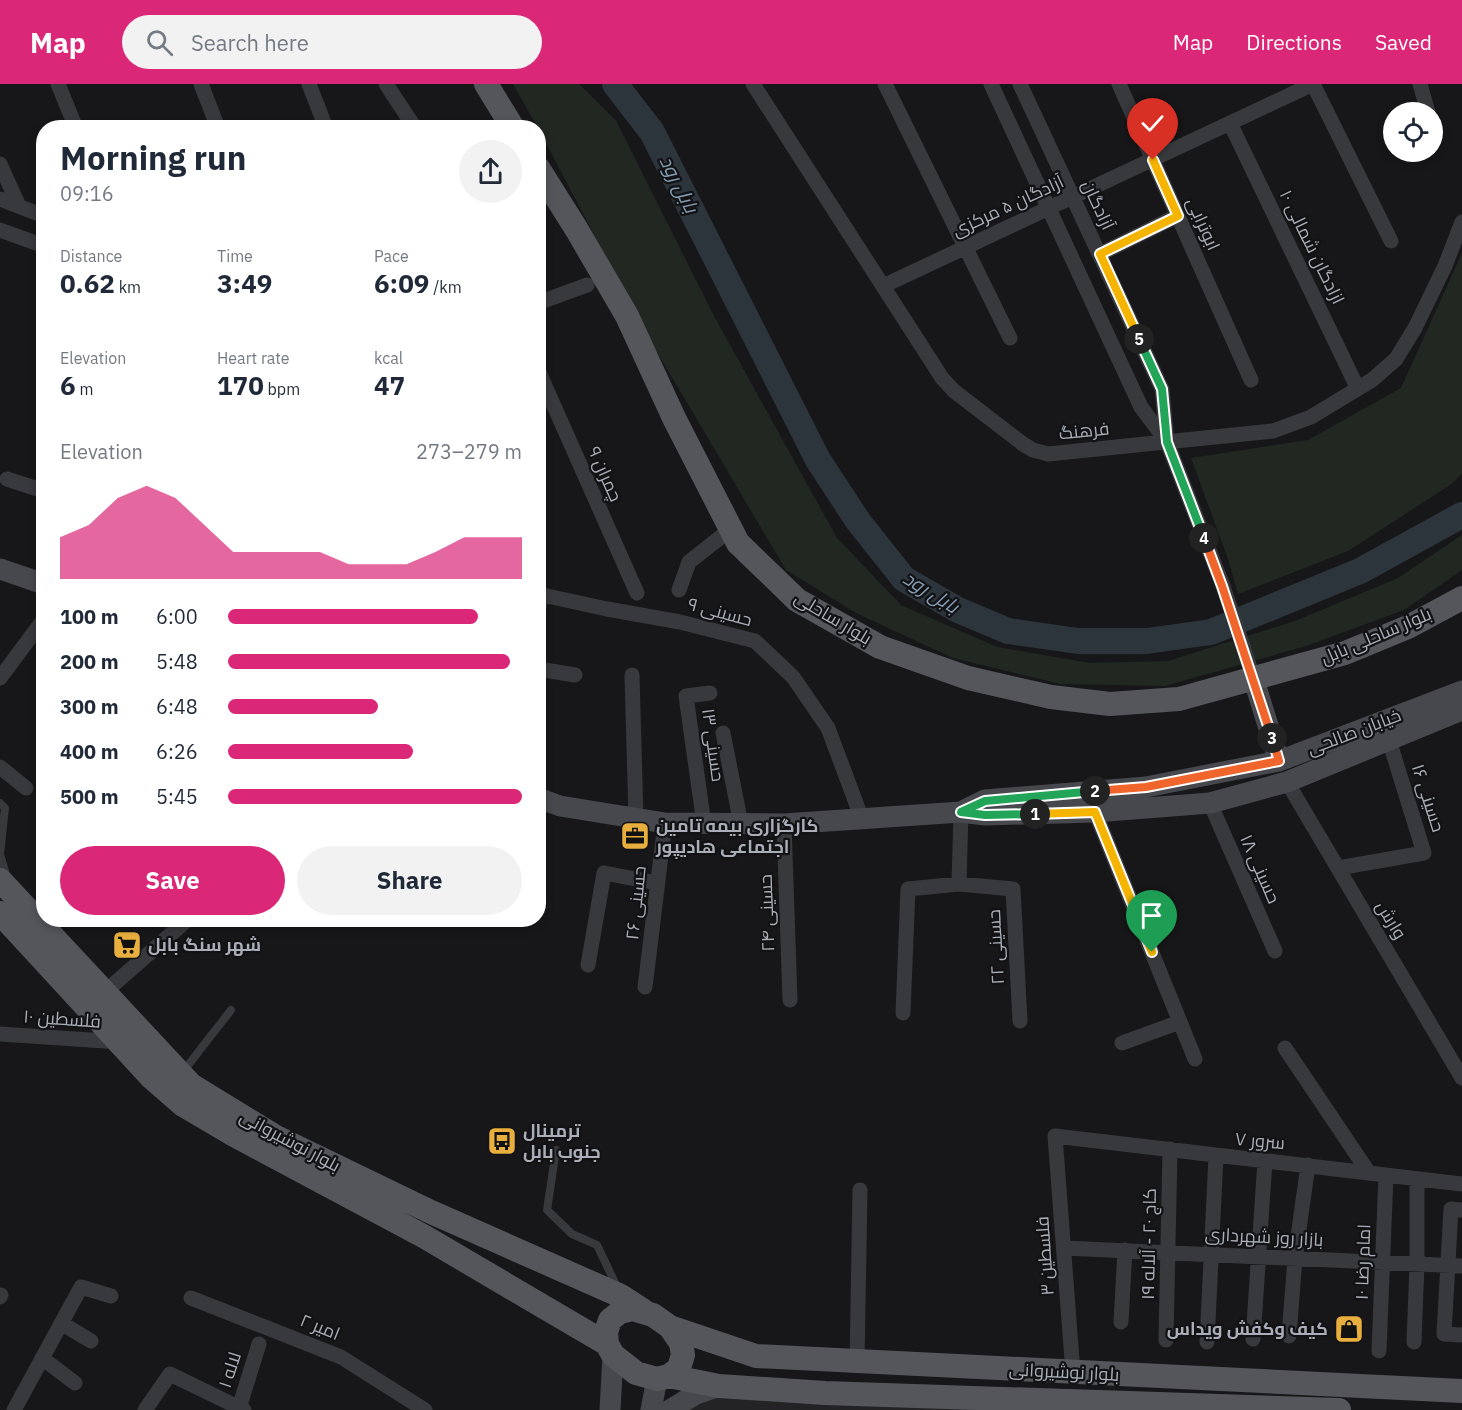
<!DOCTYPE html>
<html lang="en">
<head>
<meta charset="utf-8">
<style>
  :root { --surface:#fff; --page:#f2f2f3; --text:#1f2937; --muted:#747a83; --accent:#db2777 }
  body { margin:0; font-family:"IBM Plex Sans",Cairo,sans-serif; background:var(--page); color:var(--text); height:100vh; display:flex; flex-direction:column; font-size:22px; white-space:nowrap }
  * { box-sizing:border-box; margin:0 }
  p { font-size:20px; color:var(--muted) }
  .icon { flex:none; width:33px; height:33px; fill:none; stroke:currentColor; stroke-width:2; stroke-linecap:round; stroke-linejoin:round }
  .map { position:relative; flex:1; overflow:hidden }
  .sheet { position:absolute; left:36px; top:36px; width:510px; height:807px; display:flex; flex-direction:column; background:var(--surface); border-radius:24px; box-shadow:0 3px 9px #0003 }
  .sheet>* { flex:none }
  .tools { position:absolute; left:1383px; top:18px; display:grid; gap:12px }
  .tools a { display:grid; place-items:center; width:60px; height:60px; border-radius:50%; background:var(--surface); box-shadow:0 3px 9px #0003; font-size:30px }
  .pin { position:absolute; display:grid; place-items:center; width:51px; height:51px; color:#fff; margin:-62px -26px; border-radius:50% 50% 50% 0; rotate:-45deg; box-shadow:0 0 6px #0007 }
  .pin .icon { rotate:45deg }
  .km { position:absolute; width:30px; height:30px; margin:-15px; border-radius:50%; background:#222; color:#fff; font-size:16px; line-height:30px; text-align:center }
  .round { display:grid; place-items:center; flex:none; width:63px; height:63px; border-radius:32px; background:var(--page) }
  .overview { display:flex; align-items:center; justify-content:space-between; height:102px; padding:0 24px }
  h1 { font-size:33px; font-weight:700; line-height:45px }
  .stats { display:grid; grid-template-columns:repeat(3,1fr); gap:9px; height:102px; padding:6px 24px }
  .stats div { display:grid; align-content:center }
  .stats b { font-size:26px; font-weight:700 }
  .stats small { font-size:16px; font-weight:400 }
  .stats p { font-size:16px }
  .chart { height:168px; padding:12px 24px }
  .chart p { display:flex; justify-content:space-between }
  .chart svg { width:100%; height:108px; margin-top:6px; fill:var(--accent); opacity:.7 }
  .cta { display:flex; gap:12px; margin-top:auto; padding:12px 24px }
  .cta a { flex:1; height:69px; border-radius:36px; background:var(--accent); color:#fff; font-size:24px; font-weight:700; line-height:69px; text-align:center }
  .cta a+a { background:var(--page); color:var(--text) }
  ul { padding:0 24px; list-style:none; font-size:20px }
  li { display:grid; grid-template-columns:96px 72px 1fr; align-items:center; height:45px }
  li i { height:15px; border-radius:8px; background:var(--accent) }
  header { display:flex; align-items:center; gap:36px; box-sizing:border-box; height:84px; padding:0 30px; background:var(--accent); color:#fff }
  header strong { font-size:28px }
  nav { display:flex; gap:33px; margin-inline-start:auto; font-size:21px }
  .search { width:420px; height:54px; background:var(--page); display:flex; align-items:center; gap:15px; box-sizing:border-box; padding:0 21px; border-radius:33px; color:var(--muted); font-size:22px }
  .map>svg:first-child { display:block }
</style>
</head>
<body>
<header>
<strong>Map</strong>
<div class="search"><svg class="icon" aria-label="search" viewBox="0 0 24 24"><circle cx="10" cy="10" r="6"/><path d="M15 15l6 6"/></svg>Search here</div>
<nav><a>Map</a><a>Directions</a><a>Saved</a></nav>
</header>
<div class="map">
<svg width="1462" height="1326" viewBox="0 0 1462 1326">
  <rect width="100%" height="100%" fill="#171719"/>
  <path fill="#232325" d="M724 1309 984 1326H691L706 1315Z"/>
  <path fill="#212822" d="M513 0H579L616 37 714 232 837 454 901 521 997 563 1090 579 1168 577 1295 537 1398 494 1462 451V486L1404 526 1306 562 1165 602 1060 600 953 574 856 529 786 486 647 251 538 44Z
    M1462 169V390L1450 401 1348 467 1238 510 1228 475 1191 374 1308 356 1401 304Z"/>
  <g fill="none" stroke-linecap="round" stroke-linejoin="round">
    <path stroke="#2d353c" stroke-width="26" d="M615 0 652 48 818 376 858 437 904 495 958 526 1008 547 1078 557H1147L1211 548 1360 487 1462 431"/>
    <path stroke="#38393d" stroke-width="8" d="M0 719 5 724 0 770 7 794
      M182 989 231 926
      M556 1066 547 1126 572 1150 597 1161 617 1203"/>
    <path stroke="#38393d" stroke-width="15" d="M58 0 76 44
      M201 0 218 44
      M309 0 326 44
      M386 0 415 44
      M753 0 942 294 954 307 1023 360 1033 366 1048 370 1273 347 1311 333 1372 296 1396 275 1415 244 1445 182 1462 138
      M885 0 1010 254
      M991 0 1141 323 1167 358
      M1020 0 1162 305 1167 358 1223 502 1253 593
      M1119 0 1251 296
      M1420 0 1428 28
      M1230 39 1358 305
      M1432 45 1434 51
      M0 80 19 122
      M0 115 44 132
      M0 146 44 162
      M1100 170 1177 132
      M883 202 1313 0 1391 157
      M538 219 587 201
      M538 286 637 509
      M7 395 44 407
      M679 506 689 478 731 445
      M538 510 607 525 680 538 755 557 793 593 828 644 862 735
      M538 527 541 510
      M538 585 575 591
      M632 591 636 734
      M0 594 44 535
      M723 649 741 740
      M0 683 26 704
      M1287 698 1462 994
      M1210 719 1275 867
      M961 728 959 800 1013 805 1020 937
      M1095 728 1195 975
      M704 740 686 612 710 609
      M784 740 790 916
      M1338 784 1424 769 1389 656
      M588 881 604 789 657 799
      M645 903 665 739
      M105 908 187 836
      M903 929 908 805 959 800
      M0 950 120 958
      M1122 959 1180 938
      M1285 964 1369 1089
      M1462 1126 1451 1125 1444 1250 1462 1251
      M1064 1164 1462 1182
      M0 1213 1 1211
      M191 1214 341 1273 425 1326
      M1121 1238 1125 1166
      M61 1239 91 1257
      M1289 1252 1295 1174 1308 1081
      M1253 1255 1265 1077
      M1166 1256 1170 1065
      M1207 1258 1216 1072
      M1414 1258 1417 1180V1095
      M1379 1267 1386 1091
      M42 1274 75 1299
      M857 1278 860 1106
      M1073 1289 1055 1052 1462 1100
      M239 1324 259 1260
      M14 1326 81 1203 111 1212
      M145 1326 170 1290 244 1326"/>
    <path stroke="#46484d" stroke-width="21" d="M0 485 44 500
      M1253 593 1279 677
      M538 714 560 722 665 739 784 740 961 728 985 731 1095 728 1210 719 1287 698 1462 626
      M961 728 985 716 1146 703 1279 677 1462 607
      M610 1326 613 1271
      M651 1326 657 1295
      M670 1326 696 1310 719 1302"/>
    <path stroke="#54565c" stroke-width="24" d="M486 0 513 44
      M538 84 577 146 627 232 674 334 738 459 797 516 880 563 968 594 1051 613 1110 620 1179 615 1345 569 1408 543 1462 514
      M0 796 191 1001 276 1053 431 1128 621 1212 644 1227
      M0 829 152 994 183 1021 234 1051 425 1153 607 1260
      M670 1243 756 1272 1462 1307
      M669 1292 679 1284 683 1271 681 1259 670 1243 653 1231 632 1225 620 1228 610 1236 606 1248 607 1260 613 1271 636 1289 657 1295 669 1292 719 1302 825 1309 1339 1326"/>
  </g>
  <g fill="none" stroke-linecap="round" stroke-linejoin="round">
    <g stroke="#fff" stroke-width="12">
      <path id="split-1" d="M1035 730 1095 728 1152 868"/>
    </g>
    <g stroke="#fff" stroke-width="12">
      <path id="split-2" d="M1035 730 985 731 961 728 985 717 1095 707"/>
    </g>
    <g stroke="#fff" stroke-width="12">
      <path id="split-3" d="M1095 707 1146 703 1279 677 1272 654"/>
    </g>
    <g stroke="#fff" stroke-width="12">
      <path id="split-4" d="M1204 454 1222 502 1272 654"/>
    </g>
    <g stroke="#fff" stroke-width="12">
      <path id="split-5" d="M1139 255 1162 305 1167 358 1204 454"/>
    </g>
    <g stroke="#fff" stroke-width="12">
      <path id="split-6" d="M1139 255 1100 170 1178 132 1153 76"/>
    </g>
    <use href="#split-1" stroke="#f5b400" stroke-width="8"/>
    <use href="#split-2" stroke="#22a559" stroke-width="8"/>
    <use href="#split-3" stroke="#f0652b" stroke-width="8"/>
    <use href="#split-4" stroke="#f0652b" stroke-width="8"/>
    <use href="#split-5" stroke="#22a559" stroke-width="8"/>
    <use href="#split-6" stroke="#f5b400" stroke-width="8"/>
  </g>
  <defs>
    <g id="office-square" transform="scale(1.5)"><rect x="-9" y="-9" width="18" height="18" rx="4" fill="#e9af3e" stroke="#121214"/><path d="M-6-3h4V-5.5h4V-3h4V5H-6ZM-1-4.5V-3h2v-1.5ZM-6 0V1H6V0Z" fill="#111"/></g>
    <g id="supermarket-square" transform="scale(1.5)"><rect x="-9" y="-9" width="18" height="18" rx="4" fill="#e9af3e" stroke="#121214"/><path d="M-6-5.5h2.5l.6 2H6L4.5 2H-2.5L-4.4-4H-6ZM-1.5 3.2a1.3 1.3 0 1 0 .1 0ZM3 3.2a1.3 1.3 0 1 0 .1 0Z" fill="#111"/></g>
    <g id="bus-square" transform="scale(1.5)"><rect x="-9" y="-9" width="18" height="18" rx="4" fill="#e9af3e" stroke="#121214"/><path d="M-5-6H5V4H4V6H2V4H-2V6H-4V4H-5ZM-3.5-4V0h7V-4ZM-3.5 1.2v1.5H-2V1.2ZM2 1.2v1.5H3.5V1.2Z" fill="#111"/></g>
    <g id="shop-square" transform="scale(1.5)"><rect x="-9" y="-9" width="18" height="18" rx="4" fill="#e9af3e" stroke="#121214"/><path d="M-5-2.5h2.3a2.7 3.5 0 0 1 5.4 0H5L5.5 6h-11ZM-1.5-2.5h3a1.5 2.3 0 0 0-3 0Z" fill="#111"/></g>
  </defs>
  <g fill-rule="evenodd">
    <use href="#office-square" x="635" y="752"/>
    <use href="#supermarket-square" x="127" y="861"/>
    <use href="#bus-square" x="502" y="1057"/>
    <use href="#shop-square" x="1349" y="1245"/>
  </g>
  <g text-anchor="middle" stroke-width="4.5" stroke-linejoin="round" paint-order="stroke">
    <g font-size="18" fill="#a9aeb8" stroke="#121214">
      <text transform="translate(1098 121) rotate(65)" y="6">آزادگان</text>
      <text transform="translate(1008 122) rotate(-25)" y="6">آزادگان ۵ مرکزی</text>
      <text transform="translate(1203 140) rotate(66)" y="6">ابوترابی</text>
      <text transform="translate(1312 163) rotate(64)" y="6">ازادگان شمالی ۱۰</text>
      <text transform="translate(1084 347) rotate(-6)" y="6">فرهنگ</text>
      <text transform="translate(605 390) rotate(66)" y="6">چمران ۹</text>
      <text transform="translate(720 528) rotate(15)" y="6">حسینی ٩</text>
      <text transform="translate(833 534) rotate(31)" y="6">بلوار ساحلی</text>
      <text transform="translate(1376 552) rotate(-23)" y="6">بلوار ساحلی بابل</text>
      <text transform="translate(1354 648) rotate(-21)" y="6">خيابان صالحی</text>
      <text transform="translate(713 661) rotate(82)" y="6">حسینی ۱۳</text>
      <text transform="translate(1428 714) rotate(72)" y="6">حسینی ۱۶</text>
      <text transform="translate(1260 785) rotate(66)" y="6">حسینی ۱۸</text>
      <text transform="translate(636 819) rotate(-84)" y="6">حسینی ۲۶</text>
      <text transform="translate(767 829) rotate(-92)" y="6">حسینی ۲۴</text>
      <text transform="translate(1391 836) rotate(59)" y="6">وارش</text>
      <text transform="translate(996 863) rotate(-93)" y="6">حسینی ۲۲</text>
      <text transform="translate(62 935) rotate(4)" y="6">فلسطین ۱۰</text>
      <text transform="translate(290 1057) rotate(28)" y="6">بلوار نوشیروانی</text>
      <text transform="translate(1260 1057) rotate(5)" y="6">سرور ۷</text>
      <text transform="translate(1264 1153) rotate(3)" y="6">بازار روز شهرداری</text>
      <text transform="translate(1149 1160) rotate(-89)" y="6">کاج ۲۰ - آلاله ۱۹</text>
      <text transform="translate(1045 1172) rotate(-94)" y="6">فلسطین ۳</text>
      <text transform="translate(1363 1178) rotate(-88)" y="6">امام رضا ۱۰</text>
      <text transform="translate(320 1243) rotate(22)" y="6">امیر ۲</text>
      <text transform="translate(230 1286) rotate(-72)" y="6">لاله ۱</text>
      <text transform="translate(1064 1288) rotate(3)" y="6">بلوار نوشیروانی</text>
    </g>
    <g font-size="18" font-weight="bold" fill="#a9aeb8" stroke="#121214" text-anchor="start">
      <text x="656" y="748">کارگزاری بیمه تامین<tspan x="656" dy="21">اجتماعی هادیپور</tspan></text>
      <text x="148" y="867">شهر سنگ بابل</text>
      <text x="523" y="1053">ترمینال<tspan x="523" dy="21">جنوب بابل</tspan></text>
      <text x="1328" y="1251" text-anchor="end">کیف و‌کفش ویداس</text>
    </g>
    <g font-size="20" font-style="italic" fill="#829bb1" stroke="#121214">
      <text transform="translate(679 100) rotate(63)" y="7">بابل رود</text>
      <text transform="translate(931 508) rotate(32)" y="7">بابل رود</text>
    </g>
  </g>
</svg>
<div class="tools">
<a><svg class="icon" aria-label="locate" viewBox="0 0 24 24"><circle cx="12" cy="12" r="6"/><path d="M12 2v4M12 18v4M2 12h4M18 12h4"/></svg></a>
</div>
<div class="pin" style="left:1152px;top:868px;background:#1e9e55"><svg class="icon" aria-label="arrive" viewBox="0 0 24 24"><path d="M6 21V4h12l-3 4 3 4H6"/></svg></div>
<div class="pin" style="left:1153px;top:76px;background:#d93025"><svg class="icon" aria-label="check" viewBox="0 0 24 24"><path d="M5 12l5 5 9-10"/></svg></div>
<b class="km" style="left:1035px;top:730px">1</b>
<b class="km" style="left:1095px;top:707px">2</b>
<b class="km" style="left:1272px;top:654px">3</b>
<b class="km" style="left:1204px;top:454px">4</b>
<b class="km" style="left:1139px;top:255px">5</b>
<section class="sheet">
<div class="overview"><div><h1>Morning run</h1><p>09:16</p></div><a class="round"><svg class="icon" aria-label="share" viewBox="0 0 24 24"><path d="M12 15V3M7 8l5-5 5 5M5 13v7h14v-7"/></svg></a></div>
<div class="stats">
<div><p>Distance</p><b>0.62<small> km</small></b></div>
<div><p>Time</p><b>3:49</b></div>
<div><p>Pace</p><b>6:09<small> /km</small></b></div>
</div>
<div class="stats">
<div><p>Elevation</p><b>6<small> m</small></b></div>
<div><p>Heart rate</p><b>170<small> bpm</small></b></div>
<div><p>kcal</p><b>47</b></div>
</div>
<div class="chart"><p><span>Elevation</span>273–279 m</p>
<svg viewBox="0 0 160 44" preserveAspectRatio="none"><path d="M0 44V27L10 22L20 11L30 6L40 11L50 22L60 33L70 33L80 33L90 33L100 38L110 38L120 38L130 33L140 27L150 27L160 27V44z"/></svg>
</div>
<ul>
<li><b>100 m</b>6:00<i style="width:85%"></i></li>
<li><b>200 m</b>5:48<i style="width:96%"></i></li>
<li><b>300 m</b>6:48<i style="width:51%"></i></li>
<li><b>400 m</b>6:26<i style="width:63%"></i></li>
<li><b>500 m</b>5:45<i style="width:100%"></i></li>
</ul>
<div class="cta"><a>Save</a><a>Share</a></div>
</section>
</div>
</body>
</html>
